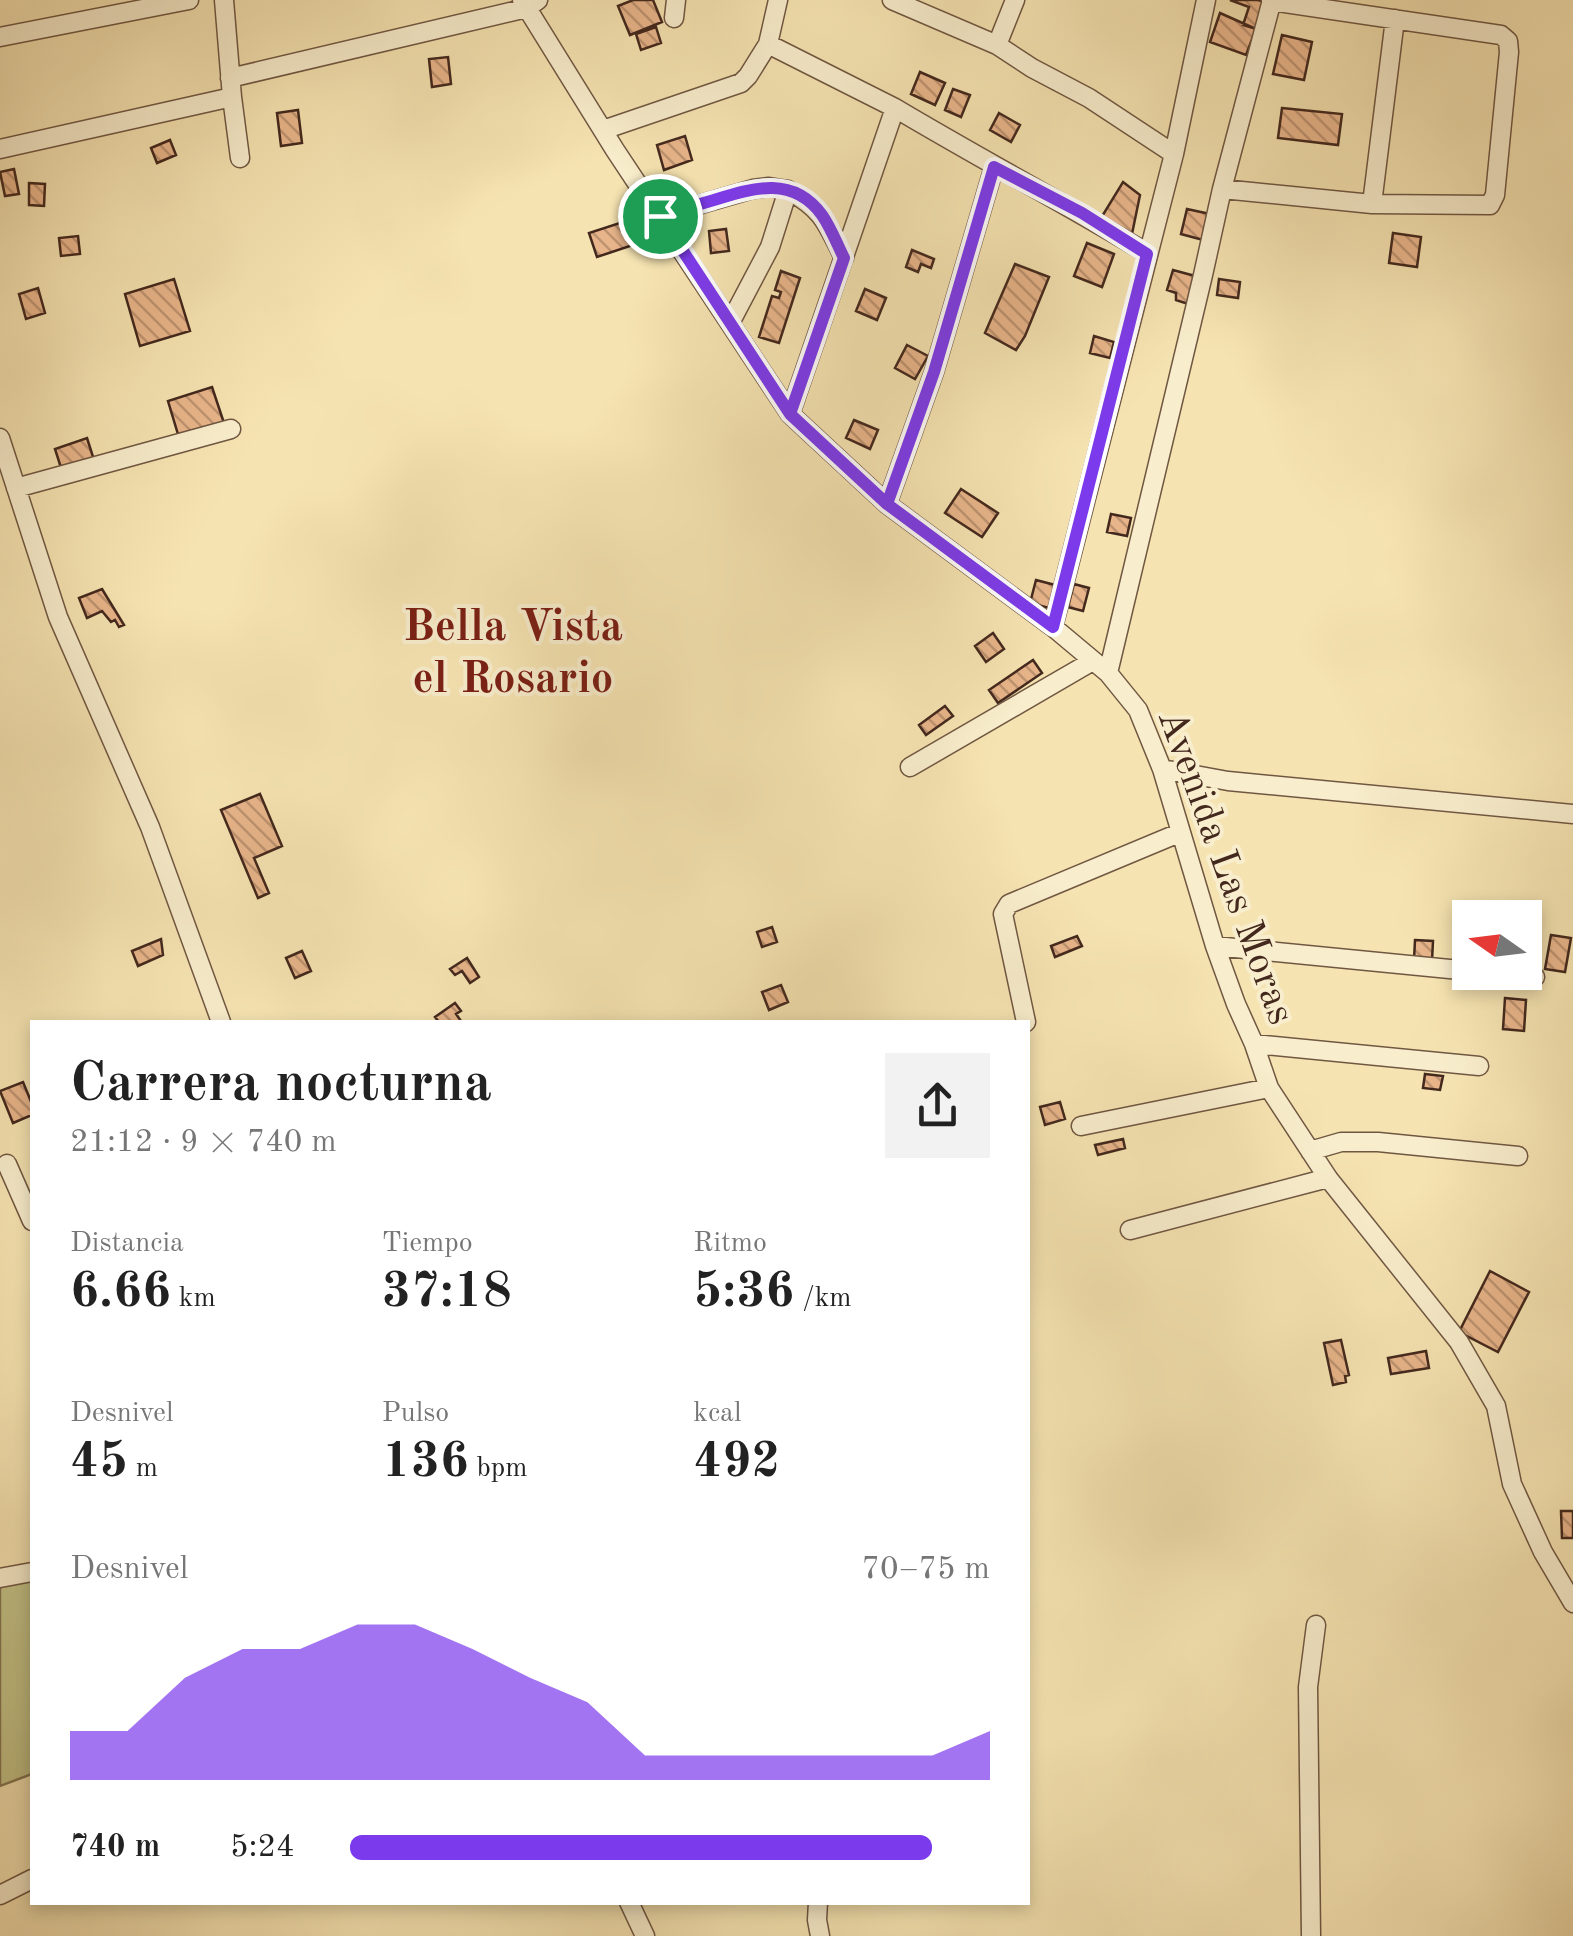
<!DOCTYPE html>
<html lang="es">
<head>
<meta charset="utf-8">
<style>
  :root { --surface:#fff; --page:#f2f2f2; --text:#222; --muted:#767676; --accent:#7c3aed }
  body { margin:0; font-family:"Old Standard TT",serif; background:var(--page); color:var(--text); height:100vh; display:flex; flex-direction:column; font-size:38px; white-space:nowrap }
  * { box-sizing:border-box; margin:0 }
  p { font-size:32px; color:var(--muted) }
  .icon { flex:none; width:55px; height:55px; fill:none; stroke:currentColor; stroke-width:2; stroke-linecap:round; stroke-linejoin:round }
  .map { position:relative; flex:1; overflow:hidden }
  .side { position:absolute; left:30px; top:1020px; width:1000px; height:885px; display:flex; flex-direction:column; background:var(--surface); border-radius:0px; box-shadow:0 5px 15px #0003 }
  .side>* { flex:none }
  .needle { width:65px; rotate:284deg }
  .tools { position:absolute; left:1452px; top:900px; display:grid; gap:20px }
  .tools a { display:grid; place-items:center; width:90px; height:90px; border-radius:0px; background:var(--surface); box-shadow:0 5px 15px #0003; font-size:50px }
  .pin { position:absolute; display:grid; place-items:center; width:85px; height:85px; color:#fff; margin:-42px; border:5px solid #fff; border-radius:50%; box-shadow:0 2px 10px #0007 }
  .round { display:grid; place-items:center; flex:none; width:105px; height:105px; border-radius:0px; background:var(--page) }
  .summary { display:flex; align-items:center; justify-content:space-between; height:170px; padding:0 40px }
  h1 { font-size:55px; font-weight:700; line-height:75px }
  .stats { display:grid; grid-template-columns:repeat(3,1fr); gap:15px; height:170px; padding:10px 40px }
  .stats div { display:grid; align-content:center }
  .stats b { font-size:50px; font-weight:700 }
  .stats small { font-size:28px; font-weight:400 }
  .stats p { font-size:28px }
  .chart { height:280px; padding:20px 40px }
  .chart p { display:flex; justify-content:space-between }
  .chart svg { width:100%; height:180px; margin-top:10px; fill:var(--accent); opacity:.7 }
  ul { padding:0 40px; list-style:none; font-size:32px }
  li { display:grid; grid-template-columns:160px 120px 1fr; align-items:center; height:75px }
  li i { height:25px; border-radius:12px; background:var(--accent) }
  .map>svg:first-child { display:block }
</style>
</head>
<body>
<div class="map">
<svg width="1573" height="1936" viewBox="0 0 1573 1936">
  <defs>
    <pattern id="building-back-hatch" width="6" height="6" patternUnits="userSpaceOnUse" patternTransform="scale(2.5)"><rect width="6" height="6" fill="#e8b58a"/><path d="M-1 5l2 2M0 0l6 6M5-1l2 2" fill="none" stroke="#be9370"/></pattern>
  </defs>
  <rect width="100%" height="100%" fill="#f5e3b1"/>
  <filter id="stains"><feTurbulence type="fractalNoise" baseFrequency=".002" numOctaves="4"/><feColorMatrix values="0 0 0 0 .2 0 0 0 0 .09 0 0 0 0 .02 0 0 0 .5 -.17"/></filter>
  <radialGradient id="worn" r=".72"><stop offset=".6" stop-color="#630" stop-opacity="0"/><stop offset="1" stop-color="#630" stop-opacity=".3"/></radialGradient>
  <path fill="#c2c287" stroke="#827552" stroke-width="2.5" d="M32 1571V1774L0 1786V1578Z"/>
  <path fill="url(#building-back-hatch)" stroke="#43281d" stroke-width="2.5" d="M633 0H653L662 22 630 35 618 6Z
    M1230 0H1258L1265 2 1256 29 1243 25 1249 7Z
    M1220 13 1256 29 1246 55 1210 42Z
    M656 27 661 43 641 50 636 34Z
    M1282 35 1312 42 1304 80 1273 74Z
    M448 57 451 84 432 87 429 59Z
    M920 72 945 83 935 105 911 94Z
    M953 89 970 95 961 117 945 110Z
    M1282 108 1342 114 1338 145 1278 138Z
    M298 110 302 143 281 146 277 113Z
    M999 113 1020 125 1011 142 990 130Z
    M685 136 692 160 664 170 657 145Z
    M170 140 176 155 157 163 151 148Z
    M14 169 19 194 5 196 0 172Z
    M1123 182 1140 195 1132 234 1101 218Z
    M29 183 45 184 44 206 29 205Z
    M1187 209 1210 214 1203 240 1181 234Z
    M635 218 642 242 597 257 589 233Z
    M726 229 729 251 711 253 709 231Z
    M1393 233 1421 237 1417 267 1389 263Z
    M78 236 80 254 61 256 59 238Z
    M1087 243 1114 254 1102 287 1074 276Z
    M912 250 934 259 931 268 921 264 918 272 906 267Z
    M1015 264 1049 277 1025 336 1016 350 985 333Z
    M1173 270 1195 276 1188 304 1176 300V293L1167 290Z
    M781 271 800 278 779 343 759 337 772 296 779 298 781 292 775 290Z
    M174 279 190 331 140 346 125 294Z
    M1219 279 1240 282 1238 298 1217 295Z
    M38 288 45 313 26 319 19 294Z
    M865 289 886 298 877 320 856 311Z
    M1094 336 1114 342 1110 358 1090 353Z
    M907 345 928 356 915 379 895 368Z
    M212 387 225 426 180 441 168 401Z
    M854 420 878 430 870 449 846 438Z
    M87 438 94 460 62 471 55 449Z
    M961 489 998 513 982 537 945 513Z
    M1111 514 1131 518 1127 536 1107 532Z
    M1036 580 1055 585 1049 608 1030 603Z
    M1074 584 1089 588 1083 611 1068 607Z
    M102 589 124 625 119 627 115 620 111 622 102 611 87 618 79 598Z
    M993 633 1004 649 986 662 975 646Z
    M1033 660 1042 673 998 703 989 690Z
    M945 706 953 716 926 735 919 725Z
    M260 794 282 846 254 858 269 893 258 898 221 810Z
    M772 927 777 942 762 947 757 932Z
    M1551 935 1571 938 1565 972 1545 969Z
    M1077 936 1082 946 1055 957 1051 946Z
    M161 939 163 955 138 966 132 951Z
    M1415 940 1433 941 1432 961 1414 960Z
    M302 951 311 971 295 978 286 958Z
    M467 958 479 977 470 983 462 971 455 975 450 969Z
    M781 985 788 1002 769 1010 762 992Z
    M1505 998 1526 1000 1524 1031 1503 1029Z
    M455 1003 461 1011 456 1014 461 1021 439 1022 435 1017Z
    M1425 1074 1443 1076 1440 1090 1423 1088Z
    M23 1082 32 1104V1115L13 1123 0 1091Z
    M1060 1102 1065 1119 1045 1125 1040 1107Z
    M1123 1139 1125 1148 1098 1155 1095 1145Z
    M1490 1271 1529 1292 1498 1352 1459 1332Z
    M1341 1340 1349 1375 1345 1376 1346 1382 1333 1385 1324 1343Z
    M1426 1351 1429 1368 1391 1374 1388 1358Z
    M1561 1511H1573V1538H1562Z"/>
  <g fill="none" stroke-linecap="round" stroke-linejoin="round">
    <g stroke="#705742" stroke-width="21">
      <path id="minor" d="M522 0 615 150 790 414 887 504 1053 627 1108 673 1138 710 1162 769 1215 946 1236 1004 1254 1044 1269 1088 1328 1178 1459 1342 1496 1406 1512 1484 1543 1552 1573 1603
        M892 0 997 45 1032 68 1089 98 1174 154
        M674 18 676 0
        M0 37 189 0
        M768 44 778 0
        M997 45 1015 0
        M230 78 527 8 538 0
        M232 97 240 158
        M603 130 741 83 748 76 768 44 895 108
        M0 149 232 97 224 0
        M1222 189 1372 204 1490 205 1495 195 1509 52 1508 41 1501 35 1271 1
        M788 190C824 211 826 222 844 258
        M1372 204 1395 19
        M660 216 753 189 769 187 788 190 770 247 730 323
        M790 414 895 108C979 158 1064 203 1147 253
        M0 438 58 617 150 827 221 1022
        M16 488 231 429
        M887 504 934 372 994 167
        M1053 627 1174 154 1206 0
        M1108 673 1203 275 1222 189 1272 0
        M910 767 1091 662
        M1162 769 1228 781 1573 814
        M1215 946 1470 971
        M1484 972 1535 977
        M1026 1022 1003 914 1009 904 1179 833
        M1254 1044 1479 1066
        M1081 1126 1269 1088
        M1310 1151 1341 1142H1378L1518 1156
        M7 1164 32 1221
        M1130 1230 1328 1178
        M0 1578 32 1572
        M0 1895 32 1879
        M629 1902 645 1936
        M818 1902 817 1920 820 1936
        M1311 1936 1308 1687 1316 1625"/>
    </g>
    <use href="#minor" stroke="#f8edcc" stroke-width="18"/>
  </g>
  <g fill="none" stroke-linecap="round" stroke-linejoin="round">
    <g stroke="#fff" stroke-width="20">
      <path id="route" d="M660 216 790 414 887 504 1053 627 1147 254 1082 213 994 167 934 372 887 504 790 414 844 258C837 244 831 228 822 215 793 175 753 188 714 200 696 205 678 211 660 216"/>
    </g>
    <use href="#route" stroke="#7c3aed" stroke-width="12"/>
  </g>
  <g text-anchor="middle" stroke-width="8" stroke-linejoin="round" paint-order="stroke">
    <g font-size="40" fill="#43281d" stroke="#f8edcc">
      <text transform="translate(1228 866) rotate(70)" y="14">Avenida Las Moras</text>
    </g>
    <g font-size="45" font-weight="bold" fill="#7a1f14" stroke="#f8edcc">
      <text x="513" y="640">Bella Vista<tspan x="513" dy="52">el Rosario</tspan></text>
    </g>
  </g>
  <rect width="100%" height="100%" filter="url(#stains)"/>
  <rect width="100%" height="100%" fill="url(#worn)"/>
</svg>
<div class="tools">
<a><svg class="needle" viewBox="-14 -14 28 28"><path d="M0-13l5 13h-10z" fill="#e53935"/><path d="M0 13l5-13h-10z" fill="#767676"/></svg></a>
</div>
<div class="pin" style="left:660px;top:216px;background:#1e9e55"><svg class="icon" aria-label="arrive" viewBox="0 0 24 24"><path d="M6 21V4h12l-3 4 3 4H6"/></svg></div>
<section class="side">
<div class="summary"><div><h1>Carrera nocturna</h1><p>21:12 · 9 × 740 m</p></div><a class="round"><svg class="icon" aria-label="share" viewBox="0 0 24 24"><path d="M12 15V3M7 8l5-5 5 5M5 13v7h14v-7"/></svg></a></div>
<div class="stats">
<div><p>Distancia</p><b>6.66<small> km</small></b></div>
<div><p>Tiempo</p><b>37:18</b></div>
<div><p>Ritmo</p><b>5:36<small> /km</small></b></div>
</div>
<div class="stats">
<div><p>Desnivel</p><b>45<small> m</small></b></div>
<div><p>Pulso</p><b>136<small> bpm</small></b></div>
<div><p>kcal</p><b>492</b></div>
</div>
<div class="chart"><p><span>Desnivel</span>70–75 m</p>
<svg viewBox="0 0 160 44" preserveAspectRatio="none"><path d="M0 44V32L10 32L20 19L30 12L40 12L50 6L60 6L70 12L80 19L90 25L100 38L110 38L120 38L130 38L140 38L150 38L160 32V44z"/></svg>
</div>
<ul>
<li><b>740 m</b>5:24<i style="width:91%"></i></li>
</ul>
</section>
</div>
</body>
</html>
